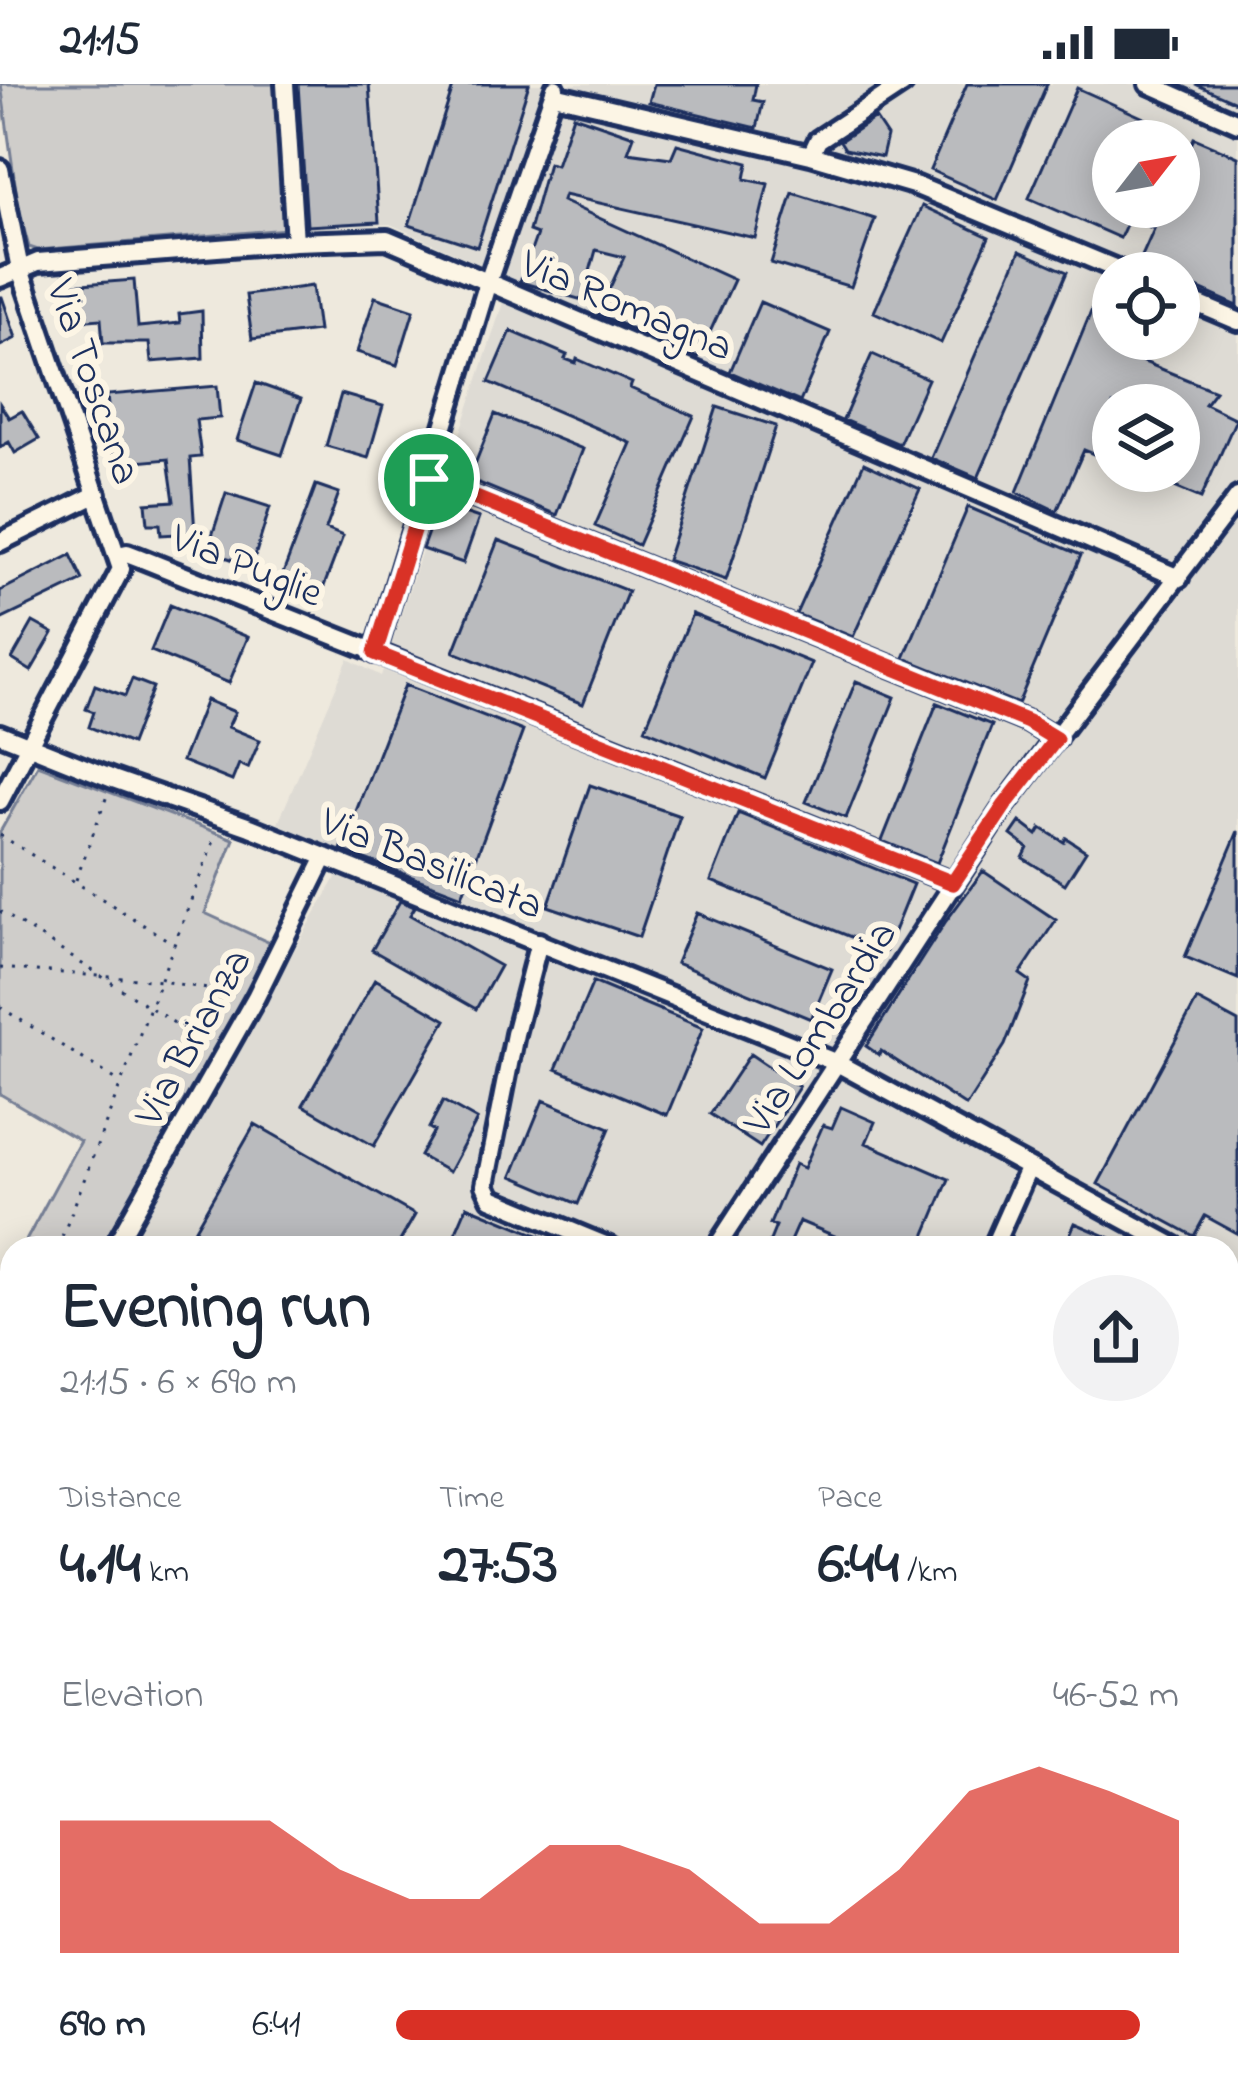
<!DOCTYPE html>
<html lang="en">
<head>
<meta charset="utf-8">
<style>
  :root { --surface:#fff; --page:#f2f2f3; --text:#1f2937; --muted:#747a83; --accent:#d93025 }
  body { margin:0; font-family:"Indie Flower",sans-serif; background:var(--page); color:var(--text); height:100vh; display:flex; flex-direction:column; font-size:45px; white-space:nowrap }
  * { box-sizing:border-box; margin:0 }
  p { font-size:39px; color:var(--muted) }
  .icon { flex:none; width:66px; height:66px; fill:none; stroke:currentColor; stroke-width:2; stroke-linecap:round; stroke-linejoin:round }
  .map { position:relative; flex:1; overflow:hidden }
  .panel { position:absolute; left:0px; top:1152px; width:1239px; height:861px; display:flex; flex-direction:column; background:var(--surface); border-radius:36px 36px 0 0; box-shadow:0 6px 30px #0003 }
  .panel>* { flex:none }
  .needle { width:78px; rotate:59deg }
  .buttons { position:absolute; left:1092px; top:36px; display:grid; gap:24px }
  .buttons a { display:grid; place-items:center; width:108px; height:108px; border-radius:50%; background:var(--surface); box-shadow:0 6px 30px #0003; font-size:60px }
  .pin { position:absolute; display:grid; place-items:center; width:102px; height:102px; color:#fff; margin:-51px; border:6px solid #fff; border-radius:50%; box-shadow:0 3px 12px #0007 }
  .round { display:grid; place-items:center; flex:none; width:126px; height:126px; border-radius:63px; background:var(--page) }
  .head { display:flex; align-items:center; justify-content:space-between; height:204px; padding:0 60px }
  h1 { font-size:66px; font-weight:800; line-height:90px }
  .metrics { display:grid; grid-template-columns:repeat(3,1fr); gap:18px; height:204px; padding:12px 60px }
  .metrics div { display:grid; align-content:center }
  .metrics b { font-size:60px; font-weight:800 }
  .metrics small { font-size:33px; font-weight:400 }
  .metrics p { font-size:33px }
  .chart { height:336px; padding:24px 60px }
  .chart p { display:flex; justify-content:space-between }
  .chart svg { width:100%; height:216px; margin-top:12px; fill:var(--accent); opacity:.7 }
  ul { padding:0 60px; list-style:none; font-size:39px }
  li { display:grid; grid-template-columns:192px 144px 1fr; align-items:center; height:90px }
  li i { height:30px; border-radius:15px; background:var(--accent) }
  .status { display:flex; justify-content:space-between; align-items:center; height:84px; padding:0 60px; background:var(--surface); direction:ltr }
  .status svg { height:33px; fill:currentColor }
  .map>svg:first-child { display:block }
</style>
</head>
<body>
<div class="status"><b>21:15</b><svg viewBox="0 0 49 12"><path d="M0 12V9h3v3zM5 12V6h3v6zM10 12V3h3v9zM15 12V0h3v12zM26 1h20v11H26zM47 4h2v5h-2z"/></svg></div>
<div class="map">
<svg width="1238" height="2011" viewBox="0 0 1238 2011">
  <rect width="100%" height="100%" fill="#eee9dd"/>
  <filter id="ink" filterUnits="userSpaceOnUse"><feTurbulence type="fractalNoise" baseFrequency=".00833" numOctaves="2"/><feDisplacementMap in="SourceGraphic" scale="24" xChannelSelector="R" yChannelSelector="G"/><feConvolveMatrix kernelMatrix="1 2 1 2 8 2 1 2 1" color-interpolation-filters="sRGB"/></filter>
  <g filter="url(#ink)">
    <path fill="#dedbd4" fill-rule="evenodd" d="M274 0H1238V2011H0V1832L12 1840V2001H1227V1164H123L348 773 278 739 348 575 381 592 511 194 390 140 287 145ZM1113 57H1179V123H1113ZM1113 189H1179V255H1113ZM1113 321H1179V387H1113Z
      M12 1357V1643L0 1635V1378Z"/>
    <path fill="#cfcdca" stroke="#757e94" stroke-width="3" d="M1 0H274L287 145 38 166 29 163 19 128Z
      M38 681 234 755 205 829 272 860 141 1096 100 1164H22L80 1057 0 1010V748Z
      M12 1182V1310L0 1328V1204Z"/>
    <path fill="#babbbe" stroke="#1b2f5e" stroke-width="3" d="M298 0H369L379 138 307 142Z
      M454 0H529L477 163 409 141Z
      M654 0H756L753 16 763 18 757 44 649 18Z
      M967 0H1047L997 116 930 86Z
      M1195 0H1238V19Z
      M1077 4 1146 35 1136 57H1113V123H1179V88L1194 54 1238 73V222L1179 196V189H1163L1139 179 1154 145 1129 134 1120 154 1029 114Z
      M573 31 634 52 628 68 671 74 677 60 748 79 745 95 768 100 755 154 564 111 562 117 734 196 698 274 598 230 624 173 596 166 582 216 520 198 537 150 529 147 548 79 556 81Z
      M875 34 887 52 882 73 845 65 840 57Z
      M793 109 875 135 851 203 771 179Z
      M922 122 989 153 941 259 874 228Z
      M1020 167 1067 188 978 394 931 374Z
      M134 196 138 243 180 239 179 230 202 227 203 274 151 278 149 259H103L101 235 76 237 75 223H71L69 201Z
      M1102 201 1113 206V255H1135L1127 271 1215 307 1205 320 1236 335 1201 414 1136 387H1179V321H1113V378L1084 366 1057 427 1017 408Z
      M312 202 318 247 252 255 246 211Z
      M0 213H2L16 254 0 262Z
      M375 213 414 226 397 281 357 268Z
      M760 218 830 248 800 318 730 288Z
      M511 247 567 271 565 275 576 279 577 275 632 299 630 304 694 332 638 461 595 442 631 359 489 298Z
      M872 270 928 295 899 360 843 336Z
      M256 299 301 315 282 371 237 356Z
      M217 302 220 334 196 336 201 373 190 374 195 449 161 451 160 440H148L146 419 174 417 168 375 113 380 107 311Z
      M341 310 383 322 368 374 326 362Z
      M0 320 9 334 22 327 39 355 15 369 9 358 0 363Z
      M717 323 776 342 726 496 667 476Z
      M495 330 583 365 557 431 469 395Z
      M864 379 920 405 853 553 796 530Z
      M316 401 339 409 326 445 343 452 321 510 281 495Z
      M226 409 270 423 252 482 207 467Z
      M438 420 479 434 463 479 422 465Z
      M968 423 1081 471 1018 620 904 574Z
      M498 456 628 507 583 620 454 568Z
      M71 471 83 496 0 536V507Z
      M170 521 248 553 229 599 151 567Z
      M692 530 812 579 765 694 645 645Z
      M33 538 53 549 31 587 12 575Z
      M132 595 153 603 131 660 89 643 94 628 86 625 95 601 125 612Z
      M856 597 895 613 846 734 806 718Z
      M405 601 523 647 462 812 341 766Z
      M206 616 235 628 228 643 260 656 248 684 239 680 232 697 182 677Z
      M937 619 992 641 937 779 882 757Z
      M590 701 680 732 639 853 548 822Z
      M738 729 913 800 886 867 711 797Z
      M1020 738 1037 751 1041 744 1064 758 1066 754 1086 767 1065 800 1023 774 1028 764 1011 751Z
      M1238 747V895L1185 873Z
      M983 787 1056 836 1020 890 1030 897 1005 961 966 1022 881 967 879 971 866 962 946 837Z
      M400 817 415 823 410 831 500 882 476 925 372 866Z
      M697 829 832 885 811 935 676 879Z
      M375 895 446 936 374 1062 303 1021Z
      M593 898 703 944 667 1031 556 985Z
      M1197 916 1238 938V1150L1205 1132 1194 1152 1098 1100Z
      M750 970 799 1003 760 1063 710 1030Z
      M543 1016 610 1044 578 1120 512 1092Z
      M443 1017 477 1036 449 1088 420 1072 434 1047 429 1044Z
      M841 1023 875 1038 866 1059 949 1095 920 1164H863L799 1137 787 1164H767L776 1142 770 1140 795 1080 804 1084 823 1041 832 1044Z
      M255 1040 415 1131 396 1164H184Z
      M467 1122 569 1164H449Z
      M1075 1139 1134 1164H1064Z"/>
    <g fill="none" stroke-linecap="round" stroke-linejoin="round">
      <g stroke="#1b2f5e" stroke-width="26">
        <path id="minor" d="M285 0 295 158
          M1149 0 1238 39
          M554 11 811 71 917 102 1126 189
          M811 71 818 56 903 0
          M0 85 20 185 121 485 0 717
          M0 194 38 178 295 158 387 155 1179 494
          M1179 212 1238 237
          M429 395 1028 638 1056 655
          M0 458 97 410
          M118 471 127 469 140 474 953 799
          M375 569 488 198 555 4
          M0 650 113 695 250 743 837 979 1177 1164
          M539 858 515 950 485 1101 491 1114 612 1164
          M114 1164 256 913 325 773
          M716 1164 1005 721 1238 413
          M993 1164 1028 1085
          M1227 1190 1238 1196
          M8 1351 12 1344
          M1227 1389 1238 1394
          M1227 1621 1238 1626
          M1227 1862 1238 1867
          M219 2001 232 2011
          M559 2001 583 2011
          M1001 2001 1024 2011
          M638 2003 657 2011"/>
      </g>
      <path stroke="#1b2f5e" stroke-width="3" stroke-dasharray="3 9" stroke-linecap="butt" d="M0 751 174 860
        M76 796 108 709
        M0 827 210 962
        M0 884 161 897 237 910
        M0 923 120 998
        M58 1164 216 751"/>
      <use href="#minor" stroke="#fcf5e5" stroke-width="16"/>
    </g>
  </g>
  <g fill="none" stroke-linecap="round" stroke-linejoin="round" filter="url(#ink)">
    <g stroke="#fff" stroke-width="24">
      <path id="route" d="M429 395 1028 638 1056 655 1005 721 953 799 375 569Z"/>
    </g>
    <use href="#route" stroke="#d93025" stroke-width="15"/>
  </g>
  <g text-anchor="middle" stroke-width="12" stroke-linejoin="round" paint-order="stroke">
    <g font-size="42" fill="#1b2f5e" stroke="#fcf5e5">
      <text transform="translate(628 219) rotate(23)" y="15">Via Romagna</text>
      <text transform="translate(96 297) rotate(71)" y="15">Via Toscana</text>
      <text transform="translate(248 479) rotate(22)" y="15">Via Puglie</text>
      <text transform="translate(433 777) rotate(22)" y="15">Via Basilicata</text>
      <text transform="translate(818 942) rotate(-57)" y="15">Via Lombardia</text>
      <text transform="translate(191 952) rotate(-61)" y="15">Via Brianza</text>
    </g>
  </g>
</svg>
<div class="buttons">
<a><svg class="needle" viewBox="-14 -14 28 28"><path d="M0-13l5 13h-10z" fill="#e53935"/><path d="M0 13l5-13h-10z" fill="#747a83"/></svg></a>
<a><svg class="icon" aria-label="locate" viewBox="0 0 24 24"><circle cx="12" cy="12" r="6"/><path d="M12 2v4M12 18v4M2 12h4M18 12h4"/></svg></a>
<a><svg class="icon" aria-label="layers" viewBox="0 0 24 24"><path d="M12 4l9 5-9 5-9-5zM3 14l9 5 9-5"/></svg></a>
</div>
<div class="pin" style="left:429px;top:395px;background:#1e9e55"><svg class="icon" aria-label="arrive" viewBox="0 0 24 24"><path d="M6 21V4h12l-3 4 3 4H6"/></svg></div>
<section class="panel">
<div class="head"><div><h1>Evening run</h1><p>21:15 · 6 × 690 m</p></div><a class="round"><svg class="icon" aria-label="share" viewBox="0 0 24 24"><path d="M12 15V3M7 8l5-5 5 5M5 13v7h14v-7"/></svg></a></div>
<div class="metrics">
<div><p>Distance</p><b>4.14<small> km</small></b></div>
<div><p>Time</p><b>27:53</b></div>
<div><p>Pace</p><b>6:44<small> /km</small></b></div>
</div>
<div class="chart"><p><span>Elevation</span>46–52 m</p>
<svg viewBox="0 0 160 44" preserveAspectRatio="none"><path d="M0 44V17L10 17L20 17L30 17L40 27L50 33L60 33L70 22L80 22L90 27L100 38L110 38L120 27L130 11L140 6L150 11L160 17V44z"/></svg>
</div>
<ul>
<li><b>690 m</b>6:41<i style="width:95%"></i></li>
</ul>
</section>
</div>
</body>
</html>
